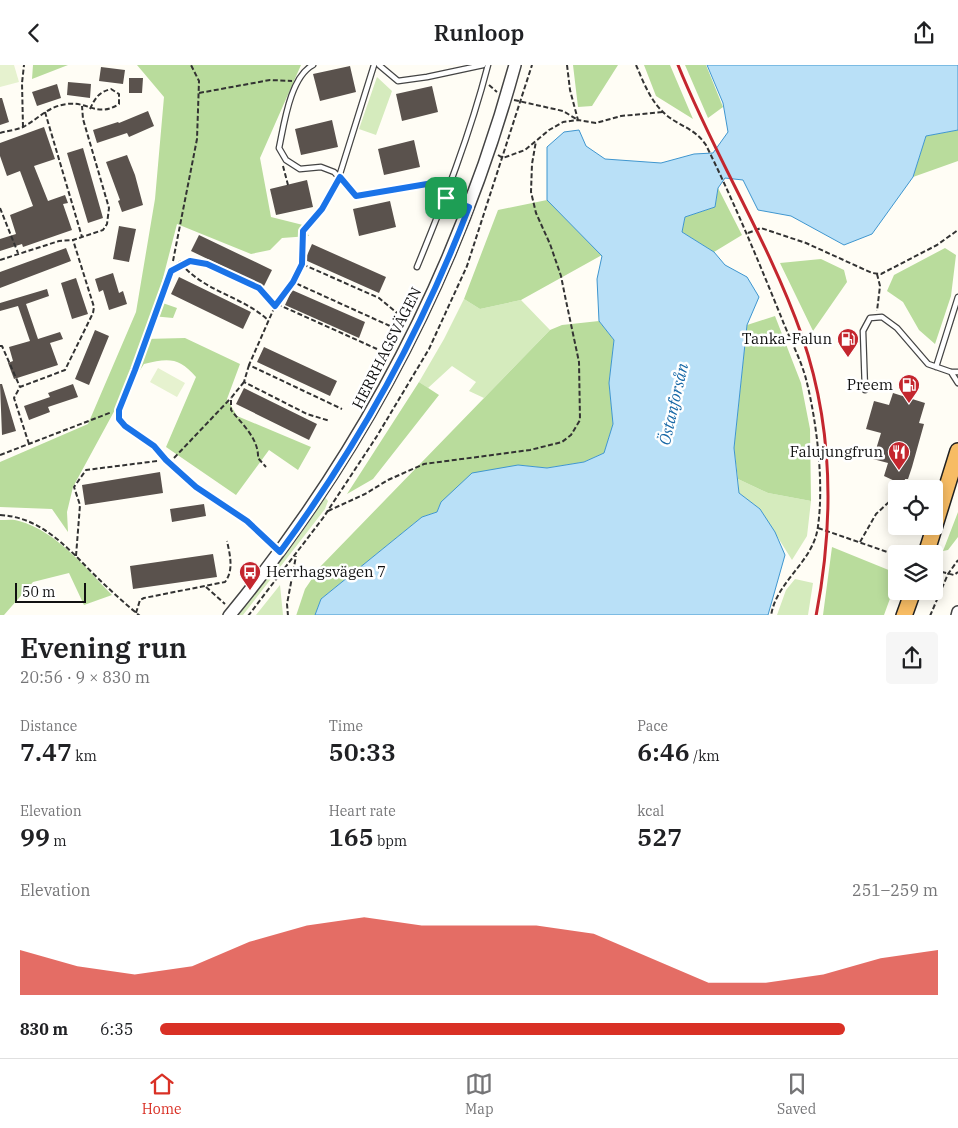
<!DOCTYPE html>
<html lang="en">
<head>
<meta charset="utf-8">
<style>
  :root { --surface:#fff; --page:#f6f6f6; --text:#202124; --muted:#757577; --line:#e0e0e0; --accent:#d93025 }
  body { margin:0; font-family:"IBM Plex Serif",serif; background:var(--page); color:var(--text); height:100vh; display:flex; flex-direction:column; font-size:19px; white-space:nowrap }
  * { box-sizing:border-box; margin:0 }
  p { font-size:16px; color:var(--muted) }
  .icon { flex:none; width:28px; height:28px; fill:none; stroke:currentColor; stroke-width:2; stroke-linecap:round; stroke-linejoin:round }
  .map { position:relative; height:550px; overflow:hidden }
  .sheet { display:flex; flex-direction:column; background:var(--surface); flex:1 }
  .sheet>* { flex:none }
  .controls { position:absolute; left:888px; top:415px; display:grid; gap:10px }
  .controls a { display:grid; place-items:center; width:55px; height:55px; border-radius:5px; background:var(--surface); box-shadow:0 2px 12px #0003; font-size:25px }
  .scale { position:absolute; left:15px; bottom:12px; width:71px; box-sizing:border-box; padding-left:5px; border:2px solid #111; border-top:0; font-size:14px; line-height:18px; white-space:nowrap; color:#111; -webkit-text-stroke:4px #fff; paint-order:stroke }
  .pin { position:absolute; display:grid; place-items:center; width:42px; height:42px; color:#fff; margin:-21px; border-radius:10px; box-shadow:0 2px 8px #0006 }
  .round { display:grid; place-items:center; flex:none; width:52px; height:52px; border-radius:5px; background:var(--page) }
  .headline { display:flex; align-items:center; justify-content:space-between; height:85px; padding:0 20px }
  h1 { font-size:28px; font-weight:600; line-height:38px }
  .metrics { display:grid; grid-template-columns:repeat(3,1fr); gap:8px; height:85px; padding:5px 20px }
  .metrics div { display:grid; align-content:center }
  .metrics b { font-size:25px; font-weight:600 }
  .metrics small { font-size:14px; font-weight:400 }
  .metrics p { font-size:14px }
  .chart { height:140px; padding:10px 20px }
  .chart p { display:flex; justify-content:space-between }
  .chart svg { width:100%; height:90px; margin-top:5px; fill:var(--accent); opacity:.7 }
  ul { padding:0 20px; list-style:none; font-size:16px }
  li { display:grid; grid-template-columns:80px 60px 1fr; align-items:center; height:38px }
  li i { height:12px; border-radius:6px; background:var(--accent) }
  header { display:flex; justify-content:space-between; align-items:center; height:65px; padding:0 20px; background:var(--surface); font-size:22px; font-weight:600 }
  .dock { display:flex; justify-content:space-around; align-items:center; height:70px; border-top:1px solid var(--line); background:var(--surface); font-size:14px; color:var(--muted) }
  .dock a { display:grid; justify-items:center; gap:2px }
  .dock .current { color:var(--accent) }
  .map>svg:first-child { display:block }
</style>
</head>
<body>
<header><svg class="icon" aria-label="back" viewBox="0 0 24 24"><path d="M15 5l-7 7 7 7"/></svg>Runloop<svg class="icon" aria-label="share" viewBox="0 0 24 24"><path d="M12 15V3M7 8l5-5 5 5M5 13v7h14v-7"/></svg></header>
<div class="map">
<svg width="958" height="551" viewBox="0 0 958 551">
  <rect width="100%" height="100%" fill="#fffdf5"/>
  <path fill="#d5ebbd" d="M377 12 392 26 376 70 359 64Z
    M464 234 480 244 521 235 550 265 484 333 469 326 476 317 452 301 428 323 419 317 444 274Z
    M738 414 768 428 811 436 807 471 792 495 760 444 739 428Z
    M323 430 328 436 325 444 243 550 238 551 300 470 317 445Z
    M795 514 813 518 808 550H777L786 525Z
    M280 520 283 550H256Z"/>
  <path fill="#b9dc9c" d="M33 0H68L32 14Z
    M137 0H301L260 93 271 152 303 160 309 171 282 173 270 185 251 189 177 159 157 236 177 243 173 253 152 251 145 274 185 273 240 299 227 334 237 351 311 382 298 405 269 385 236 430 166 382 196 312C179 292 168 293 144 299L117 341 73 422 67 447 68 467 52 444 0 442V397L88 359 136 247 155 134 164 32Z
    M573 0H618L592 41 578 42Z
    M644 0H670L693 54 656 31Z
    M685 0H706L723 42 708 53Z
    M958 65V96L913 112 926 71Z
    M718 123 742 170 714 187 682 167 685 152 715 142Z
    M547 135 602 190 521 235 480 244 464 234 498 145Z
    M945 183 956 190 951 231 935 279 919 265 903 237 887 226 894 210Z
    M821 194 844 205 847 217 813 266 780 198Z
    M775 251 801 318 810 364 811 436 768 428 738 414 734 383 747 260Z
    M599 256 614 275 609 318 613 359 604 388 584 397 547 403 518 400 441 437 437 447 422 452 321 534 315 550 296 551 305 524 320 502 550 265 562 260Z
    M419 317 439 330 373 414 347 429Z
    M958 447V472L948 485 943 486Z
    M0 455C6 455 14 454 19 456 58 467 85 503 112 530L84 540 69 508 33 517 4 550H0Z
    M832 482 896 508V517L884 550H823Z"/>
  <path fill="#e6f2cf" d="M0 0H14L19 17 0 22Z
    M158 303 185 318 177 332 150 317Z"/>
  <path fill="#b9e0f7" stroke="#3f96cf" d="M707 0H958V65L926 71 913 112 872 169 844 180 791 151 758 145 743 115 725 113 718 123 715 142 685 152 682 167 714 187 725 200 747 212 759 232 747 260 734 383 739 428 760 444 775 467 785 490 768 550H315L321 534 422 452 437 447 441 437 472 408 518 400 547 403 584 397 604 388 613 359 609 318 614 275 599 256 597 214 602 191 547 135V82L564 67 579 65 586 81 605 94 661 98 694 89 713 88 728 67 723 38Z"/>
  <path fill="#5a524d" d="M350 1 356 27 320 36 313 9Z
    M101 2 125 5 123 19 99 16Z
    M129 13H143L142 28H129Z
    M68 17 91 19 90 33 67 30Z
    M57 19 61 33 37 41 32 27Z
    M432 21 438 47 402 56 396 29Z
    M0 33H2L9 57 0 60Z
    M148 46 154 61 129 72 127 68 97 78 93 65 118 57 119 58Z
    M332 55 338 82 301 90 295 64Z
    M44 62 55 94 34 101 48 136 65 130 68 138 63 139 72 165 23 182 22 179 0 186V174L16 169 10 150 33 141 20 106 7 111 0 91V78Z
    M414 75 420 102 384 110 378 84Z
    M83 83 103 153 88 158 67 88Z
    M127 90 135 110 143 140 122 147 118 136 120 135 106 97Z
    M307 115 313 142 276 150 270 124Z
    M390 136 396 162 359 171 353 144Z
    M119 161 136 164 129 197 113 194Z
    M199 170 272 205 264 221 191 186Z
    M312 179 386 212 379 228 305 195Z
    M66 183 71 196 0 223V207Z
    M113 208 119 228 123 226 127 239 109 245 103 225 99 227 95 214Z
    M179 212 251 247 243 264 171 229Z
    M76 213 88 249 72 254 61 218Z
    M47 224 49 231 26 239 38 274 60 267 63 274 50 278 58 300 14 314 8 298 13 296 9 282 30 276 18 241 0 246V238Z
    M292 225 365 257 359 273 285 240Z
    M95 265 109 271 89 320 75 314Z
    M264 282 337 316 330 331 257 297Z
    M0 319H2L16 366 2 370Z
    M73 319 78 332 48 342 50 347 29 355 24 341 50 332 48 328Z
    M244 323 317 359 309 375 236 339Z
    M893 328 925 338 919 358 924 359 912 402 908 414H905L904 418 899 416V418L884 411 888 398 873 394 881 368 866 364 874 336 889 340Z
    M160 407 163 428 85 440 82 420Z
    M204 439 206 451 172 457 170 444Z
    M213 489 217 512 133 524 130 501Z"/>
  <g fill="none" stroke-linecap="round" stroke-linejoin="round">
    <g stroke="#444" stroke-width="7">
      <path id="service" d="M313 0C290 12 284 60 279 83L286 95 300 104 321 102 334 107 356 131 433 118 446 133 468 141
        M379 0 398 16 427 12 483 0
        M339 112 374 0
        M181 199 171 206 119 345V354L125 361 154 381 165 395 196 422 247 456 279 486
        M417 202C444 136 470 70 488 0
        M936 302 958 232
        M951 307 958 318
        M865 325 863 266 870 253 882 252 897 263 928 299 951 307H958"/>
    </g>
    <g stroke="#444" stroke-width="14">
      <path id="tertiary" d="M229 551C364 387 459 204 515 0
        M957 551 958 547"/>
    </g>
    <g stroke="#222" stroke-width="18">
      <path id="trunk" d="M926 489 958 386
        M904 551 913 526"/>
    </g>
    <path stroke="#333" stroke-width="2" stroke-dasharray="5 2.5" stroke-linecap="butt" d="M567 0 570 25 578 55
      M636 0C643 16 650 35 663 47 677 61 694 62 706 80 734 137 758 195 782 254 790 275 802 296 807 318 817 359 824 419 818 461 814 497 776 516 771 551
      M489 20 497 27
      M199 28 270 15 292 16
      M514 35 563 46 578 55
      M45 47 82 172
      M23 62 22 18 24 0
      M0 68C7 66 16 65 23 62 37 55 48 41 67 39 88 36 97 53 119 39V29L111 24C99 27 95 33 90 44
      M498 90 503 93 525 85 549 65 563 57 578 55 596 58 621 51 663 47
      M283 101 288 120
      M0 143 18 188
      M748 168 761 163 806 178 872 208 881 209 937 180 958 165
      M0 195 59 176 73 175 103 165 107 159 109 143 83 54 82 41
      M173 196 197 74 199 16 191 0
      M186 198 190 196 207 199 227 207 259 223 275 241
      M302 199 303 166 322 144 335 119
      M186 204C209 227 244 233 268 255
      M877 209 880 221 877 246
      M293 218 275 241 249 300 342 344
      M277 239 377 284
      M390 261 293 217 302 199 379 233 397 248
      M0 281H2L20 322
      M249 300 244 317 307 349 330 356
      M244 317 231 333V345C242 359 259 374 258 393L266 402
      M29 379 14 333 20 322 65 305 93 248 94 242 73 175
      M0 390 112 347
      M174 393 231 333
      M328 446 365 429 388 415 424 399 530 385 562 377 571 370 580 355 579 297 565 231 561 211 550 179 536 148 531 127 532 99 536 76
      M0 450C33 452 54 470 77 492 96 512 118 533 140 551
      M818 463 896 490
      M860 477 876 449 889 437
      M76 491 80 440 74 422 86 405 157 396
      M934 505 954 510 958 507
      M206 522 225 539
      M136 548 140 535 144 533 225 517C234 505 230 490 227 476
      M248 551 323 453 377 371 429 284 467 201 532 0
      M288 551 287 539 296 491
      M930 551 948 509 958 495"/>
    <use href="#service" stroke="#fff" stroke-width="4.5"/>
    <use href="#tertiary" stroke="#fff" stroke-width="11"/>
    <use href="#trunk" stroke="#f7bc64" stroke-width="15"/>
    <path stroke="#c4262e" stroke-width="3" d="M678 0C715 92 769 177 802 271 833 361 834 458 816 551"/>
  </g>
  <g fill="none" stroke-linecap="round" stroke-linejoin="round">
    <g stroke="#fff" stroke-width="10">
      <path id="route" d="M340 112 356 131 433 118 446 133 469 142C422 265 358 381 280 487L247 456 196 422 166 395 154 381 125 361 119 354V345L135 305 171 206 190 196 207 199 259 223 275 241 293 217 302 199 303 166 322 144Z"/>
    </g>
    <use href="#route" stroke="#1a73e8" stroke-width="6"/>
  </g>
  <defs>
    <g id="fuel-pin" transform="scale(1.125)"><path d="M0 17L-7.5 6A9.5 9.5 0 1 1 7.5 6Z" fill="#c4262e" stroke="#fff"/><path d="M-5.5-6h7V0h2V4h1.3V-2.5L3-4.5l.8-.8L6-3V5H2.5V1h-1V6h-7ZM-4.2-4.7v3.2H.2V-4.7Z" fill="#fff"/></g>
    <g id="restaurant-pin" transform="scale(1.125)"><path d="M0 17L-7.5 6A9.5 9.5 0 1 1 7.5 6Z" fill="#c4262e" stroke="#fff"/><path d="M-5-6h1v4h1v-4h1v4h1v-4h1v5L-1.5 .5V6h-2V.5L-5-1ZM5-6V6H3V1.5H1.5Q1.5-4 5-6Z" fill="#fff"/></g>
    <g id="bus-pin" transform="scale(1.125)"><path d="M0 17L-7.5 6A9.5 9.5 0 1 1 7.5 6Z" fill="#c4262e" stroke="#fff"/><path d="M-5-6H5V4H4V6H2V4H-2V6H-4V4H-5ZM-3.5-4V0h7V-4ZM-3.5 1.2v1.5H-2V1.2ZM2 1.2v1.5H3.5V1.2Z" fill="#fff"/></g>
  </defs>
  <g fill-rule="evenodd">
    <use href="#fuel-pin" x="848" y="274"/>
    <use href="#fuel-pin" x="909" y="320"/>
    <use href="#restaurant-pin" x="899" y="387"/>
    <use href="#bus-pin" x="250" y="507"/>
  </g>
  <g text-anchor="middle" stroke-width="5" stroke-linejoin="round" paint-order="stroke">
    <g font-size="15" fill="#111" stroke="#fff" text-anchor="end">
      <text x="832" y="279">Tanka-Falun</text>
      <text x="893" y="325">Preem</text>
      <text x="883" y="392">Falujungfrun</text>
      <text x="266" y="512" text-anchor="start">Herrhagsvägen 7</text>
    </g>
    <g font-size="15" fill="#111" stroke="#fff">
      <text transform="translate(387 283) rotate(-63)" y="5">HERRHAGSVÄGEN</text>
    </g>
    <g font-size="16" font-style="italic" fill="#1768a6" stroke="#fff">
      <text transform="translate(673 339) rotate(-77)" y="6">Östanforsån</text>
    </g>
  </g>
</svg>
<div class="controls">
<a><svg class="icon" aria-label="locate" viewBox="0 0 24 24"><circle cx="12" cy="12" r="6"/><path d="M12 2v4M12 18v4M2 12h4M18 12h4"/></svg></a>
<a><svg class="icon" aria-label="layers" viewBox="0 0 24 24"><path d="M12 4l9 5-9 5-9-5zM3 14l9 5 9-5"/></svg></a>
</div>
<div class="scale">50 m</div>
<div class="pin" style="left:446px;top:133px;background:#1e9e55"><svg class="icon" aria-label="arrive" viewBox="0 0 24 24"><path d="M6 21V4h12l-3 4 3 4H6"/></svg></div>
</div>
<section class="sheet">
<div class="headline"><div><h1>Evening run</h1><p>20:56 · 9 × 830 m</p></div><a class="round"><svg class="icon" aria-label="share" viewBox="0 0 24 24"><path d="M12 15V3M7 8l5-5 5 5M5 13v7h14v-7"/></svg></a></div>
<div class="metrics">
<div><p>Distance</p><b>7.47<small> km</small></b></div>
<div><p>Time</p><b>50:33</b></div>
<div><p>Pace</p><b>6:46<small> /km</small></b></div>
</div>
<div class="metrics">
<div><p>Elevation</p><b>99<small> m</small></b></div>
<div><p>Heart rate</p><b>165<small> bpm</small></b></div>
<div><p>kcal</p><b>527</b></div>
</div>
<div class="chart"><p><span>Elevation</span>251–259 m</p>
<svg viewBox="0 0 160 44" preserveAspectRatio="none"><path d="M0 44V22L10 30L20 34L30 30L40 18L50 10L60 6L70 10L80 10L90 10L100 14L110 26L120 38L130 38L140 34L150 26L160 22V44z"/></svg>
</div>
<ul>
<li><b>830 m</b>6:35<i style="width:88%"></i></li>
</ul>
</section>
<nav class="dock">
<a class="current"><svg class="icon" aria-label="home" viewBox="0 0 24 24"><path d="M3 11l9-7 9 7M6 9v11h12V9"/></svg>Home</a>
<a><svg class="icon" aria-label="map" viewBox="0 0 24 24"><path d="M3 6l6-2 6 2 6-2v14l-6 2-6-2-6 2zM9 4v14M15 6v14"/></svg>Map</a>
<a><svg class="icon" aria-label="saved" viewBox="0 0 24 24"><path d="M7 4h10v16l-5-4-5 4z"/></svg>Saved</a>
</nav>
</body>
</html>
